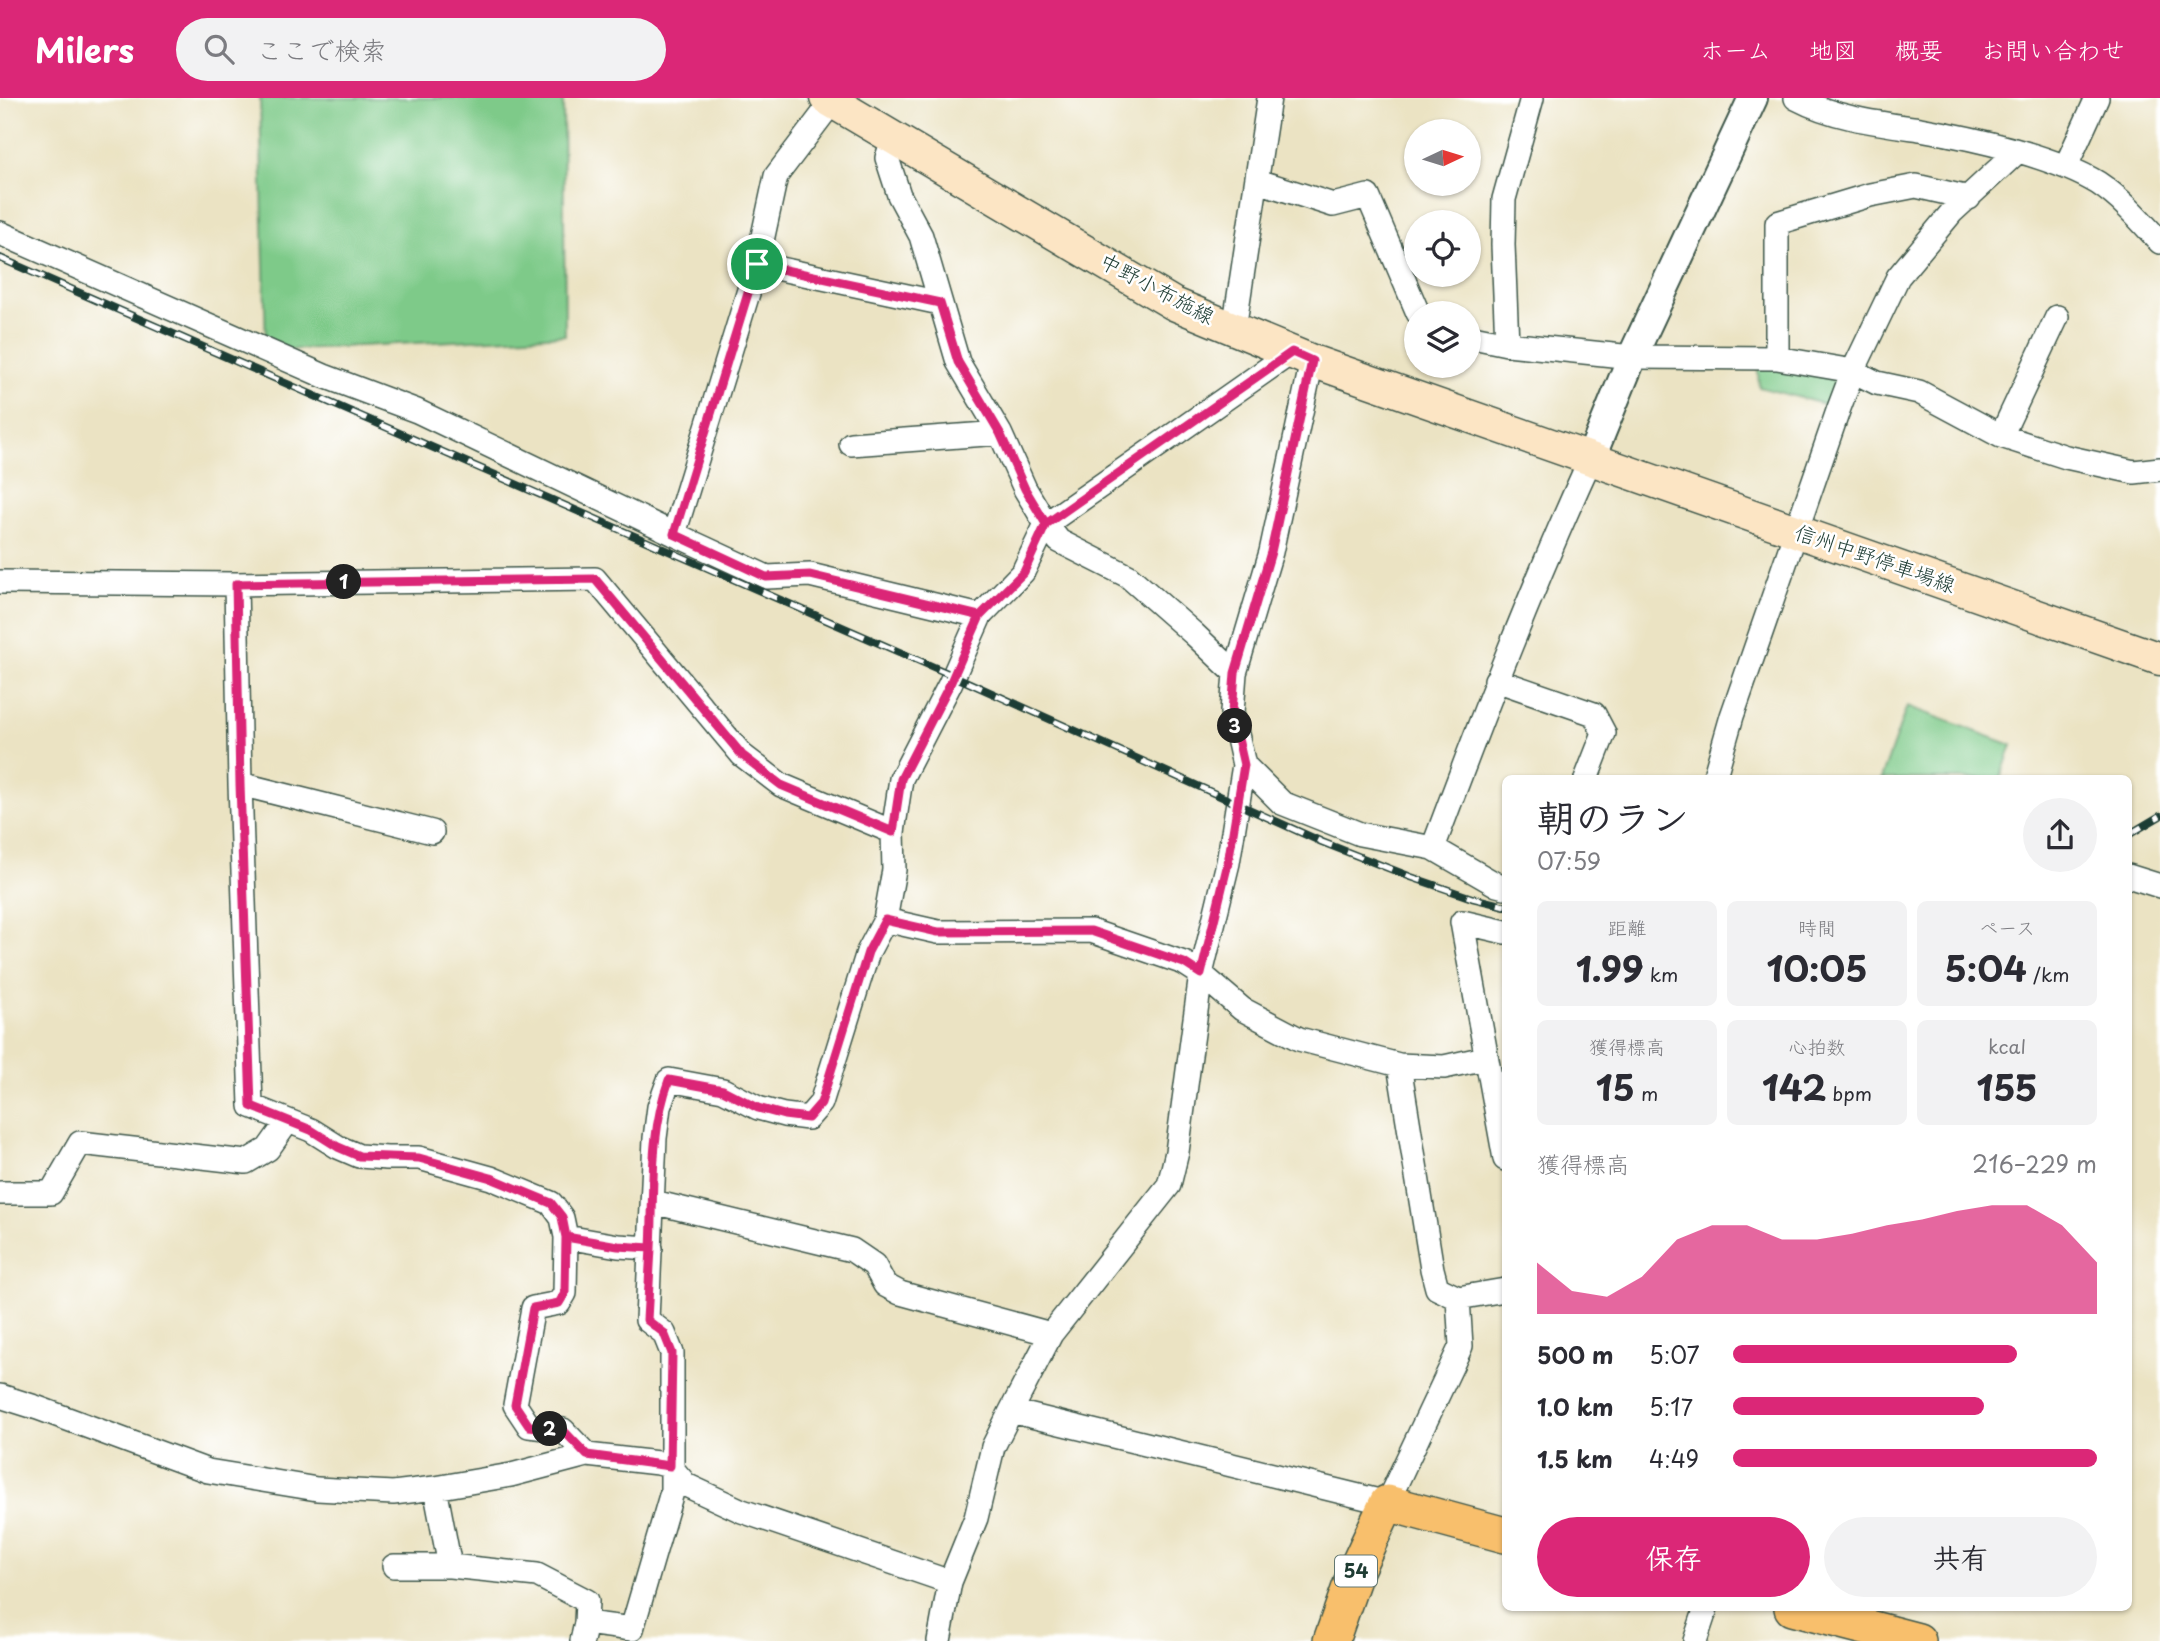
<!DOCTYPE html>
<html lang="ja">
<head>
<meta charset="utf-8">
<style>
  :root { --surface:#fff; --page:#f2f2f3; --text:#2b2b33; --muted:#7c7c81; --accent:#db2777 }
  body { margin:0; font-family:"Playpen Sans","Klee One",sans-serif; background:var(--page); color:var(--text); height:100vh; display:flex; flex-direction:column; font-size:26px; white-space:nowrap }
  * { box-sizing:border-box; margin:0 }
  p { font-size:23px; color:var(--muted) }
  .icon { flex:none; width:38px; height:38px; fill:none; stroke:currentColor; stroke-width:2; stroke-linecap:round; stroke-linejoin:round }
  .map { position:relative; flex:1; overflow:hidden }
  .sheet { position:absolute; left:1502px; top:677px; width:630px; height:836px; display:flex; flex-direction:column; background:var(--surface); border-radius:10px; box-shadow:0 2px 5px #0004 }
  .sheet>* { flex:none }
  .needle { width:46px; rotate:86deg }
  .buttons { position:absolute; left:1404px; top:21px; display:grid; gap:14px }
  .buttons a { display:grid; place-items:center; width:77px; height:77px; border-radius:50%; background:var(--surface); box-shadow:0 2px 5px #0004; font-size:35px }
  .pin { position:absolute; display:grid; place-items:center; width:60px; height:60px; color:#fff; margin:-30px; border:4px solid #fff; border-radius:50%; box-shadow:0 2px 7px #0007 }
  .km { position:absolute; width:35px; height:35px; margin:-18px; border-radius:50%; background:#222; color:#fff; font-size:19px; line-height:35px; text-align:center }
  .round { display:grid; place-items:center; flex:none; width:74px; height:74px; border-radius:37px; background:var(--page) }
  .headline { display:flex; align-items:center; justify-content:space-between; height:119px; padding:0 35px }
  h1 { font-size:38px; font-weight:700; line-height:52px }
  .stats { display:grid; grid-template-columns:repeat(3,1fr); gap:10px; height:119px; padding:7px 35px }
  .stats div { display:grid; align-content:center; border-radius:10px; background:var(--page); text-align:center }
  .stats b { font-size:35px; font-weight:700 }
  .stats small { font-size:19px; font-weight:400 }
  .stats p { font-size:19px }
  .chart { height:196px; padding:14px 35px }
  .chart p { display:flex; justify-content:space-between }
  .chart svg { width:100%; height:126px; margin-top:7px; fill:var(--accent); opacity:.7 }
  .button { display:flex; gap:14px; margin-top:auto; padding:14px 35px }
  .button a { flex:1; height:80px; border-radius:42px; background:var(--accent); color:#fff; font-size:28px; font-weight:700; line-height:80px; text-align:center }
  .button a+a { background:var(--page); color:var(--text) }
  ul { padding:0 35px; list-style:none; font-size:23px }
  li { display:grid; grid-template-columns:112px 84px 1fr; align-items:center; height:52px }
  li i { height:18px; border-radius:9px; background:var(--accent) }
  header { display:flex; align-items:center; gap:42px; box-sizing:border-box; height:98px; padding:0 35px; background:var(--accent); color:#fff }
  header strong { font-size:33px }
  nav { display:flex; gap:38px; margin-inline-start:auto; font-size:24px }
  .search { width:490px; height:63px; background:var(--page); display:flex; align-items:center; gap:18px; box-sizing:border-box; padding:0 24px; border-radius:38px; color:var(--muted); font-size:26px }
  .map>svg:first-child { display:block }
</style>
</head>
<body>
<header>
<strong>Milers</strong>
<div class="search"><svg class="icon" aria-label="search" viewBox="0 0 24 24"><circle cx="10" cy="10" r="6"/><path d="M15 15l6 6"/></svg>ここで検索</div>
<nav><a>ホーム</a><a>地図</a><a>概要</a><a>お問い合わせ</a></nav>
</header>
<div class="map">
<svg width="2160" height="1543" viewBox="0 0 2160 1543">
  <rect width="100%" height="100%" fill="#fff"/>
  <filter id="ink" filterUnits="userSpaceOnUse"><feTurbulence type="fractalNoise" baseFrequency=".0143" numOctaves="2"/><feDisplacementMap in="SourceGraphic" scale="14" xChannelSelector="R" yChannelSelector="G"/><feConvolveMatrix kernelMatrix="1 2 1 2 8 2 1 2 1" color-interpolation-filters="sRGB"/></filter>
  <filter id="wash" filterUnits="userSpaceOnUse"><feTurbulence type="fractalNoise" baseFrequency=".00686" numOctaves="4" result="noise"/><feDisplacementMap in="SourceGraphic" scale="28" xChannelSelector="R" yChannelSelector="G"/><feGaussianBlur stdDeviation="1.57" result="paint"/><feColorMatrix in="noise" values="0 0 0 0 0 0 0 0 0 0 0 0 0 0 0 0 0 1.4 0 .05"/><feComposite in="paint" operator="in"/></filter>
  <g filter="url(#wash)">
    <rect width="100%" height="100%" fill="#ebe3c3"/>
    <path fill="#7eca89" stroke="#4e845e" stroke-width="2" d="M260 0H563L565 237 266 253Z
      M1757 259 1853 273 1839 310 1759 289Z
      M1907 608 2012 647 2000 681H1881Z"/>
  </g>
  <g filter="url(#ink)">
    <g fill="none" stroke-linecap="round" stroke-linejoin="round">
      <g stroke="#3e5649" stroke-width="26">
        <path id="minor" d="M1796 0C1834 20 1877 25 1920 31 1972 40 2054 58 2098 85 2122 101 2141 123 2160 144
          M832 4 776 78 757 166 674 436 767 479 810 477 980 518
          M893 41 887 60 899 97 921 138 958 264 1000 335 1025 391 1046 426 1059 443 1128 478 1194 536 1235 575
          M2066 68 2097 0
          M1258 83 1333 107 1368 98 1418 215
          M0 135 324 278 417 313 674 436
          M757 166 940 205
          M1234 231 1269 0
          M1468 238 1507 246 1632 259 1777 260 1853 273 1877 285 1919 294 2001 338 2066 359 2134 374 2160 371
          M1507 246 1503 147 1504 101 1532 0
          M1777 260V125L1870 97 1916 88 1969 100
          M2001 338 2057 219
          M851 346 1000 335
          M0 484 236 486 595 481 742 657 781 687 893 734
          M236 486 240 686 251 1008 311 1032 338 1049 359 1058 387 1060H419L491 1080 551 1105 562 1120 566 1139 565 1195 559 1205 533 1210 515 1307 529 1328 563 1332 587 1357
          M1496 582 1594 616 1604 635 1586 681
          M1244 667 1282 705 1360 736 1433 750 1497 787 1505 789
          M1714 681 1732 618 1839 310 1853 273 1898 179 1952 114 2017 54
          M240 686 432 734
          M1433 750C1482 619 1532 489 1590 362
          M2128 778 2160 788
          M885 822 938 834 1091 833 1184 865 1201 876 1242 911 1299 941 1399 967 1444 969 1485 960
          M1505 834 1462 824 1505 1061
          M1399 967 1432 1171 1437 1190 1458 1200
          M0 1095H51L80 1045 246 1064 268 1051 288 1023
          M653 1104 852 1152 874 1167 885 1187 900 1195 1051 1236
          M566 1139 618 1148 651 1150
          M0 1298 38 1310 208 1373 317 1391 393 1395 435 1390 511 1377 587 1357 658 1365 670 1368 686 1387 742 1413 950 1484
          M1011 1313 1387 1405 1461 1248 1458 1200 1505 1192
          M435 1390 450 1468
          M394 1468H450L537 1477 587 1503 586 1525 582 1543
          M586 1525 632 1531 672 1394V1255L664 1235 647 1222 655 1040 659 1009 669 982 723 992 758 1010 784 1017 808 1020 821 1005 868 854 885 822 894 772 893 734 901 681 950 586 980 518 1023 474 1046 426 1292 254
          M939 1543 950 1484 976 1420 993 1349 1011 1313 1051 1236 1169 1087 1177 1054 1201 876 1228 765 1244 667 1232 614 1235 575 1271 454 1312 263
          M1695 1543 1706 1510"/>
      </g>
      <g stroke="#3e5649" stroke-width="32">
        <path id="tertiary" d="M1590 362 1632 259 1753 0"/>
      </g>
      <g stroke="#3e5649" stroke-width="35">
        <path id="secondary" d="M826 0 1174 206 1312 263 2160 561"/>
      </g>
      <g stroke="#3e5649" stroke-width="38">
        <path id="primary" d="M1792 1510 1918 1543
          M1331 1543 1356 1472 1387 1405 1505 1437"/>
      </g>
      <use href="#minor" stroke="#fff" stroke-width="23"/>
      <use href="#tertiary" stroke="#fff" stroke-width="28"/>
      <use href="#secondary" stroke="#fce5c4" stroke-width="32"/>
      <use href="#primary" stroke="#f8bf6c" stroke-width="35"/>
      <g stroke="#1f3d34" stroke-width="8">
        <path id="rail" d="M0 160 954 578 1322 744 1411 779 1472 800 1505 808
          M2128 737 2160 718"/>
      </g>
      <use href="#rail" stroke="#fff" stroke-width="5" stroke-dasharray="16" stroke-linecap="butt"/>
    </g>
  </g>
  <g fill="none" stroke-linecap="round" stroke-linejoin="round" filter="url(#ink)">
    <g stroke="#fff" stroke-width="14">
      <path id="route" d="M757 166 940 205 958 264 1000 335 1025 391 1046 426 1024 474 980 518 950 586 901 681 893 734 781 687 742 657 595 481 236 486 240 686 251 1008 311 1032 338 1049 359 1058 419 1060 491 1080 551 1105 562 1119 566 1139 618 1148 651 1150 647 1222 664 1235 672 1255 670 1368 587 1357 563 1332 529 1328 515 1307 533 1210 559 1205 565 1195 566 1139 618 1148 651 1150C654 1093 649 1036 669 982L723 992 758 1010 784 1017 808 1020 821 1005 868 854 885 822 938 834 1091 833 1184 865 1201 876 1228 765 1244 667 1232 614 1235 575 1271 454 1312 263 1292 254 1046 426 1024 474 980 518 810 477 766 479 674 436 757 166"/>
    </g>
    <use href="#route" stroke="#db2777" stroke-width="9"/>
  </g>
  <g text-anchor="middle" stroke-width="5" stroke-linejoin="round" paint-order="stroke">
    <rect fill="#fff" stroke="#627771" stroke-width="2" x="1335" y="1457.5" width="42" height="31" rx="5"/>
    <g font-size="19" font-weight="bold" fill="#1f3d34">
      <text x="1356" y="1480">54</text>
    </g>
    <g font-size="21" fill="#1f3d34" stroke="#fff">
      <text transform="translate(1157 191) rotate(28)" y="7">中野小布施線</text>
      <text transform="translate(1875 461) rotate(19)" y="7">信州中野停車場線</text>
    </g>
  </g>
</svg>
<div class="buttons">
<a><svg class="needle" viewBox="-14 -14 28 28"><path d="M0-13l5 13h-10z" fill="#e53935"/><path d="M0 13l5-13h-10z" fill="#7c7c81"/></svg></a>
<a><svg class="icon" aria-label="locate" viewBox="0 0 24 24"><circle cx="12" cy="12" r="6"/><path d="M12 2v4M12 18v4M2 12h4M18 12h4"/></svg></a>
<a><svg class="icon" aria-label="layers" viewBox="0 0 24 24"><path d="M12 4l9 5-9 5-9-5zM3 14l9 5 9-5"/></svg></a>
</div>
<div class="pin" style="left:757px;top:166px;background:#1e9e55"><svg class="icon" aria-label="arrive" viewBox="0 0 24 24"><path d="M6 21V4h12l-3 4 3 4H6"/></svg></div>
<b class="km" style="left:344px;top:484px">1</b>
<b class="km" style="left:550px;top:1331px">2</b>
<b class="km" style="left:1235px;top:628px">3</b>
<section class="sheet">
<div class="headline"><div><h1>朝のラン</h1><p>07:59</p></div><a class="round"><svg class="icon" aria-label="share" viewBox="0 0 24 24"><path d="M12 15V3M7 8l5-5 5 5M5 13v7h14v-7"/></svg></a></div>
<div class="stats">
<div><p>距離</p><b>1.99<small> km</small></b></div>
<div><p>時間</p><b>10:05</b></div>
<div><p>ペース</p><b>5:04<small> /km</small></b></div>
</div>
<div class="stats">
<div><p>獲得標高</p><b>15<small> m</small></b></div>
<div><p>心拍数</p><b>142<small> bpm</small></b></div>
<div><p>kcal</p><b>155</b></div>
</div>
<div class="chart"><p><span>獲得標高</span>216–229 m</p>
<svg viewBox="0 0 160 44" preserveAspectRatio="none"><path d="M0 44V26L10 36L20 38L30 31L40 18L50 13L60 13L70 18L80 18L90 16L100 13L110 11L120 8L130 6L140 6L150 13L160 26V44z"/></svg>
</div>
<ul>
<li><b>500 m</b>5:07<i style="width:78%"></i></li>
<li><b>1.0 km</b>5:17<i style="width:69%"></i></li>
<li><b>1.5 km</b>4:49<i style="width:100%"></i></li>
</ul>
<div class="button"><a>保存</a><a>共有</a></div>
</section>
</div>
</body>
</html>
